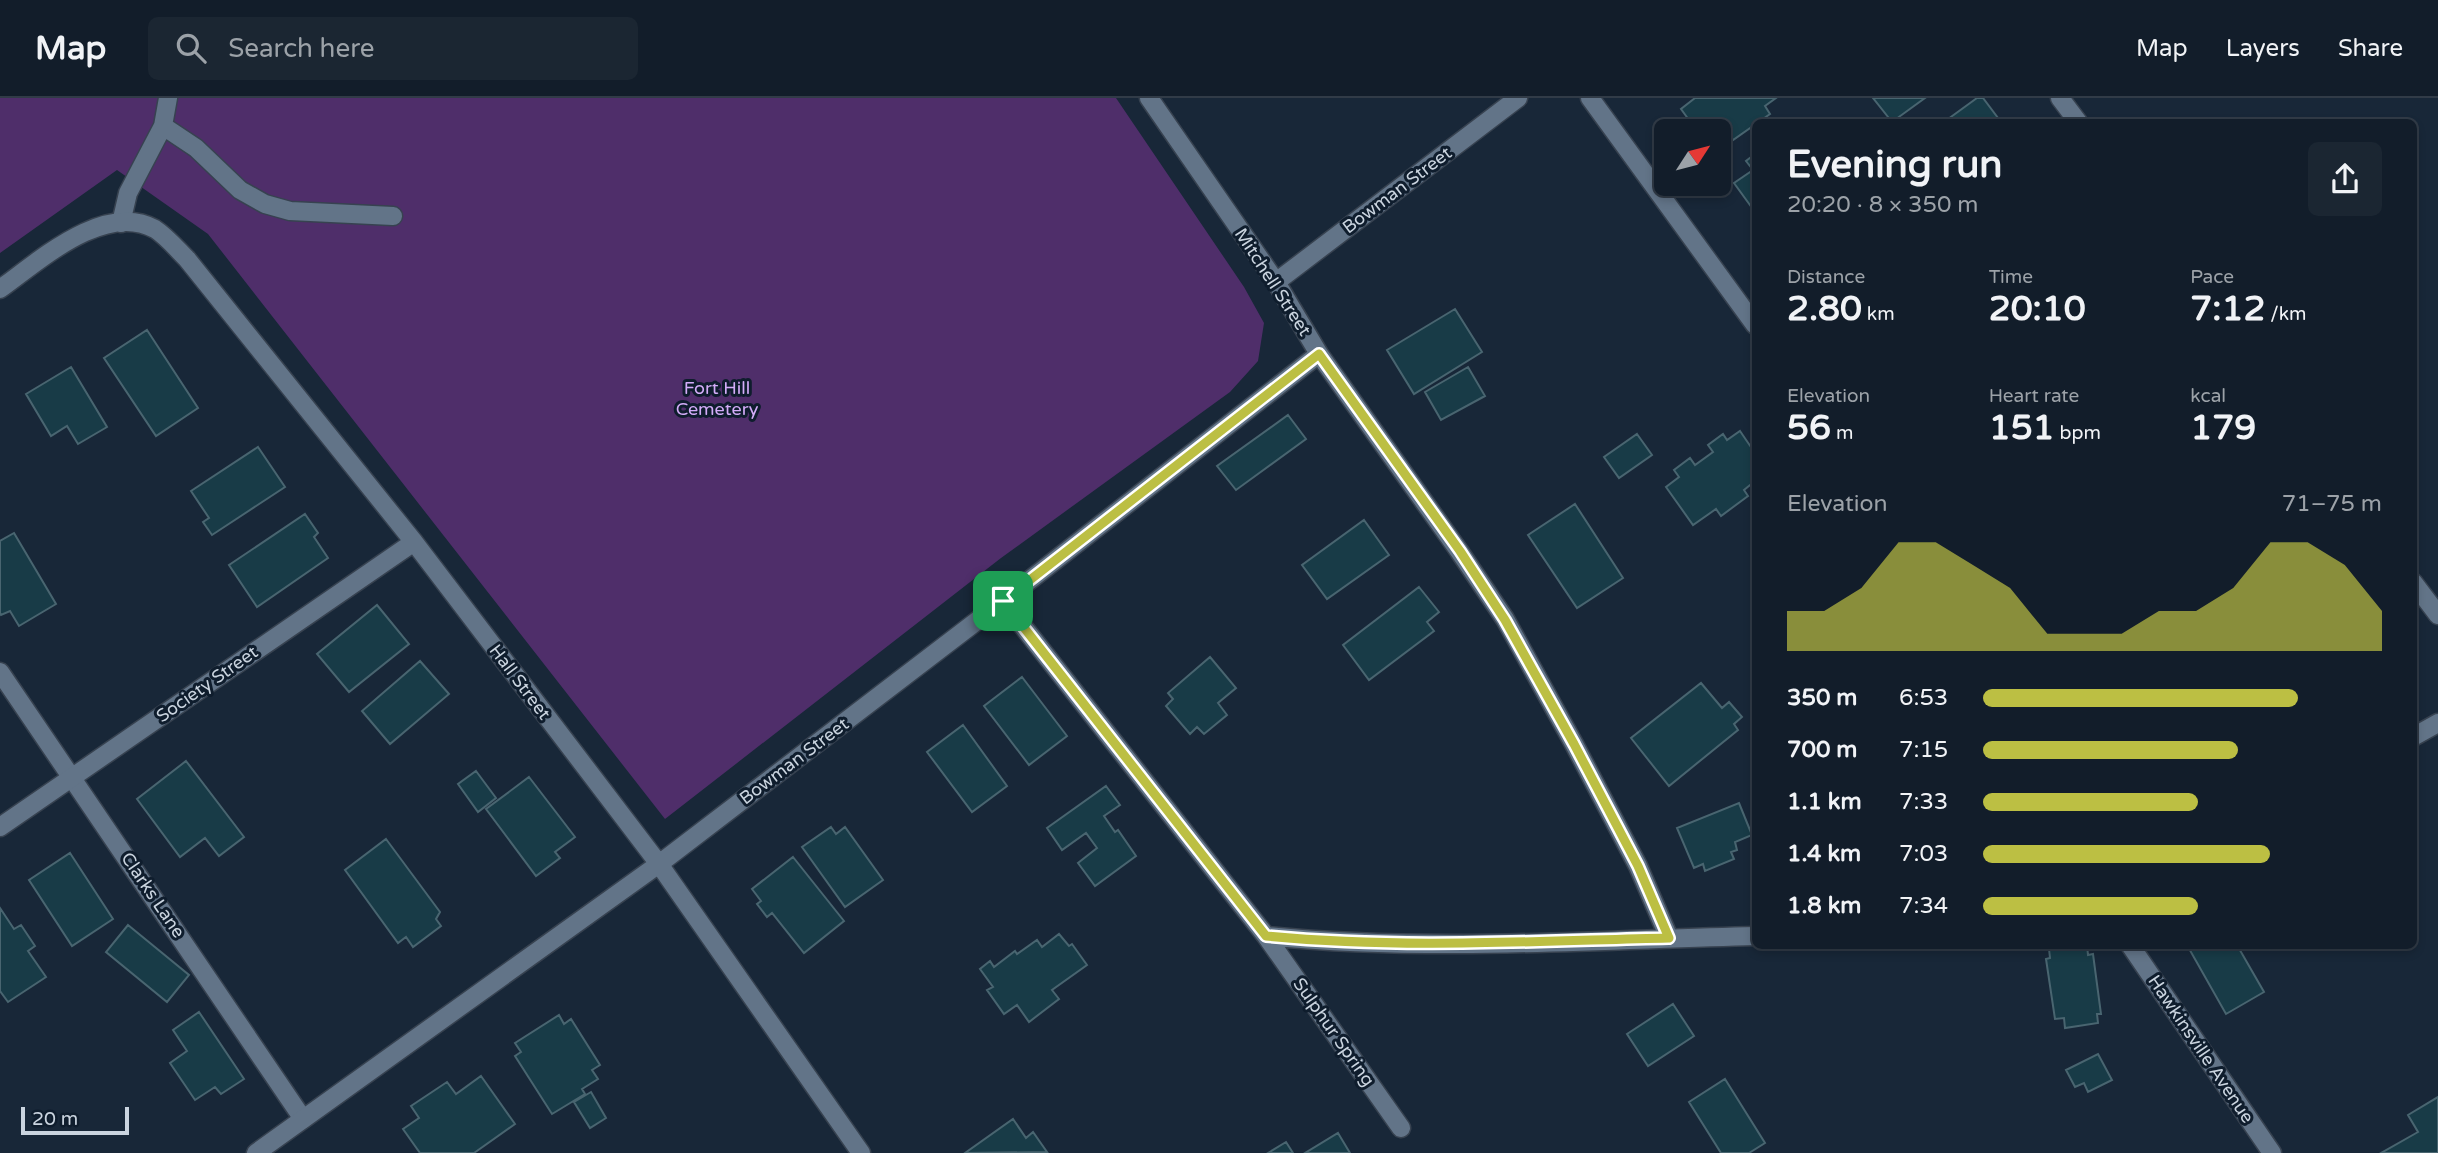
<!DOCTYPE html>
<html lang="en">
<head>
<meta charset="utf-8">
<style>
  :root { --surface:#121d2a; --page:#1b2632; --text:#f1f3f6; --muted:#9ca2a8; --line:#313b47; --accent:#bcbf43 }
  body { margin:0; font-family:"Varela Round",sans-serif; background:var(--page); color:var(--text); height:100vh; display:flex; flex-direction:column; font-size:26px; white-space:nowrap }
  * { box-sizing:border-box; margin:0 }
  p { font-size:23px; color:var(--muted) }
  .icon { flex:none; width:38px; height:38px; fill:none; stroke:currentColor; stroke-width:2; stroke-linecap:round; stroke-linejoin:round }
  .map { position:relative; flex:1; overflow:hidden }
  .sheet { position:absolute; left:1752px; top:21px; width:665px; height:830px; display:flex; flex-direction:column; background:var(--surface); border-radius:10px; box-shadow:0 4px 10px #0003,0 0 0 2px var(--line) }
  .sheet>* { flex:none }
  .needle { width:46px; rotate:54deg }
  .fabs { position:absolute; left:1654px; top:21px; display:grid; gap:14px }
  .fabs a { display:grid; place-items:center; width:77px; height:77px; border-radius:10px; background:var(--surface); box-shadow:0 4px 10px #0003,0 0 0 2px var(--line); font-size:35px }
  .scale { position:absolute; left:21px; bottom:18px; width:108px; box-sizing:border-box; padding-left:7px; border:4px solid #cad4df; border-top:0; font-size:19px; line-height:24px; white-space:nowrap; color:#cad4df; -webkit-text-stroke:5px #0f1d2d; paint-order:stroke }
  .pin { position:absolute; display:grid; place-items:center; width:60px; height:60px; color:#fff; margin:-30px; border-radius:14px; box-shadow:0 4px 10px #0006 }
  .round { display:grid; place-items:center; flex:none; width:74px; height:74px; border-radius:10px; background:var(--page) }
  .head { display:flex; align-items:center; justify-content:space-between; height:119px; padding:0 35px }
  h1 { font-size:38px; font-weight:700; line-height:52px }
  .metrics { display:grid; grid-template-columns:repeat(3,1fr); gap:10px; height:119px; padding:7px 35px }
  .metrics div { display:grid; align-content:center }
  .metrics b { font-size:35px; font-weight:700 }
  .metrics small { font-size:19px; font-weight:400 }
  .metrics p { font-size:19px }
  .chart { height:196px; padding:14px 35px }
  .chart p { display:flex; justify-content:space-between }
  .chart svg { width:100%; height:126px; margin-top:7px; fill:var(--accent); opacity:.7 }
  ul { padding:0 35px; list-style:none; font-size:23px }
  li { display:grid; grid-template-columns:112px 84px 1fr; align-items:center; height:52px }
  li i { height:18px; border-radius:9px; background:var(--accent) }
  header { display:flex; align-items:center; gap:42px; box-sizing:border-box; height:98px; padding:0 35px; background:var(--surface); border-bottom:2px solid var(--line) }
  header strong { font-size:33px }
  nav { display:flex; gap:38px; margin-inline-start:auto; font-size:24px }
  .search { width:490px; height:63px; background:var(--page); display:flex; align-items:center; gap:18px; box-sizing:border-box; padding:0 24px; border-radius:10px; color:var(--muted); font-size:26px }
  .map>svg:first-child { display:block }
</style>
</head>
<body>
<header>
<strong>Map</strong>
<div class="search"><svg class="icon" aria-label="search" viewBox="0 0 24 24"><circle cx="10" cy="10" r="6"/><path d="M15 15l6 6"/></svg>Search here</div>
<nav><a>Map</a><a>Layers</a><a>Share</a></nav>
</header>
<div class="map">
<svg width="2438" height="1055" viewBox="0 0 2438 1055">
  <rect width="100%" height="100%" fill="#182738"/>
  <path fill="#4f2e6a" d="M0 0H1116L1244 189 1264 225 1258 263 1230 294 1001 460 665 721 208 136 117 72 0 155Z"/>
  <path fill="#183b47" stroke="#496570" stroke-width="2" d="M1695 0H1776L1765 8 1770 16 1733 42 1728 35 1718 42V33H1697L1681 11Z
    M1873 0H1925L1892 24Z
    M1977 0H1983L2001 24H1944Z
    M1755 56V114L1734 85 1753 72 1746 63Z
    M1455 211 1482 254 1414 296 1387 252Z
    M147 232 198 310 156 338 104 260Z
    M71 269 107 329 78 346 67 328 51 338 26 296Z
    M1468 269 1485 298 1441 322 1425 294Z
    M1288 317 1306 341 1236 392 1217 368Z
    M1740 333 1755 355V383L1744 392 1748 398 1721 418 1716 411 1693 427 1666 389 1679 379 1674 372 1690 360 1695 367 1713 354 1708 347 1723 336 1727 342Z
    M1637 336 1652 357 1619 380 1604 359Z
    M258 349 285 389 212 437 203 424 209 420 191 393Z
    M1575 406 1623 480 1577 510 1528 437Z
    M305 416 318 435 314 439 328 460 257 509 229 467Z
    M1364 422 1389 457 1327 501 1302 467Z
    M14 435 56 506 19 528 10 513 1 517 0 515V443Z
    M1419 489 1439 514 1427 524 1434 533 1369 582 1343 547Z
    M377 507 409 546 349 594 317 556Z
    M1210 559 1236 590 1218 605 1227 617 1204 636 1197 629 1190 636 1166 608 1173 601 1168 595Z
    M420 563 449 596 390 646 362 613Z
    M1022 579 1067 638 1029 667 984 608Z
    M1701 585 1722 610 1729 604 1742 619 1734 626 1738 632 1669 688 1631 640Z
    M963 627 1007 688 972 714 927 654Z
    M186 663 244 739 219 758 205 740 180 759 137 701Z
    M476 673 496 700 478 714 458 686Z
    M529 679 575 739 555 754 560 760 536 778 486 711Z
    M1106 688 1120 707 1104 718 1115 734 1118 732 1136 758 1095 788 1078 765 1097 750 1086 735 1062 752 1047 730Z
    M1739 705 1752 737 1735 744 1737 752 1731 754 1734 761 1705 773 1703 766 1694 770 1677 730Z
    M831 729 836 736 845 729 883 782 845 809 802 749Z
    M386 741 440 814 436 821 441 828 413 849 406 839 398 845 345 772Z
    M70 755 113 821 72 848 29 782Z
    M793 759 844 823 804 855 772 815 767 819 757 806 761 803 752 791Z
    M0 810 14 831 21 827 35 848 28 853 46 879 8 904 0 893Z
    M128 827 189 877 167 904 106 854Z
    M1059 836 1069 848 1072 846 1087 867 1052 892 1059 901 1029 924 1017 907 1004 916 987 892 993 889 980 871 990 863 994 869 1015 853 1017 856 1037 842 1042 849Z
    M2087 847 2088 857 2093 856 2101 916H2097L2098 925 2065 930 2064 920 2055 921 2046 861 2050 860 2049 851Z
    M2187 847H2237L2264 894 2226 916Z
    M1673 906 1694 938 1648 968 1627 936Z
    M199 914 244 981 221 996 215 989 195 1002 170 965 187 953 173 932Z
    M559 917 564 926 571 921 600 967 592 972 598 981 582 991 585 996 552 1016 515 958 521 954 515 945Z
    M2098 956 2112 982 2088 994 2084 985 2075 989 2066 972Z
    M481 978 515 1026 474 1055H420L403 1031 419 1020 411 1008 447 984 456 996Z
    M1725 981 1765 1045 1749 1055H1721L1689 1004Z
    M591 994 606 1020 590 1030 574 1004Z
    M2438 999V1055H2381L2418 1034 2408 1017Z
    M1013 1021 1026 1040 1033 1034 1047 1054 965 1055Z
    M1338 1035 1350 1055H1305Z
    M1286 1044 1293 1055H1268Z"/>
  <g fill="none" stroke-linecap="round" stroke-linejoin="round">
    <g stroke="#374250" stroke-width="21">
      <path id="service" d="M163 28 196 50 240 92 265 106 290 113 393 118
        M121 125 128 95 163 28 168 0
        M0 574 303 1021"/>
    </g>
    <g stroke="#374250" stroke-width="21">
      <path id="minor" d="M1149 0 1276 184 1319 256 1459 453 1505 521 1574 646 1638 768 1669 840
        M1590 0 1755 227
        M2060 0 2078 24
        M1276 184 1518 0
        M0 191C38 164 104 103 155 131 166 138 177 151 187 161L414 444 659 766 861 1055
        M2413 484 2438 517
        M1003 503 1266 838 1401 1030
        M2413 639 2438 625
        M0 729 414 444
        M1266 838C1428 854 1593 842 1755 838
        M2130 847 2272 1055
        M256 1055 659 766 1003 503 1319 256"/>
    </g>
    <use href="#service" stroke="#627488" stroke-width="18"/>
    <use href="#minor" stroke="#627488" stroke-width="18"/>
  </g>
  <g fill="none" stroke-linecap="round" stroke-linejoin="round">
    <g stroke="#fff" stroke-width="14">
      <path id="route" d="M1319 256 1460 453 1505 522 1574 646 1638 768 1669 840C1535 843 1400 851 1266 838L1003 503Z"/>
    </g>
    <use href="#route" stroke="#bcbf43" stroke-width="9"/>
  </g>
  <g text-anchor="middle" stroke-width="6" stroke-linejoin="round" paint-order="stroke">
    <g font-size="18" fill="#cad4df" stroke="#0f1d2d">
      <text transform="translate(1397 92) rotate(-37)" y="6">Bowman Street</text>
      <text transform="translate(1273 184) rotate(57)" y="6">Mitchell Street</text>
      <text transform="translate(520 584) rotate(53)" y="6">Hall Street</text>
      <text transform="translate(207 586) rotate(-35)" y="6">Society Street</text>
      <text transform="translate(794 663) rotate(-37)" y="6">Bowman Street</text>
      <text transform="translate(153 797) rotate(56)" y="6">Clarks Lane</text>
      <text transform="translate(1334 934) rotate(55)" y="6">Sulphur Spring</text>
      <text transform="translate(2201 951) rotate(56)" y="6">Hawkinsville Avenue</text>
    </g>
    <g font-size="18" fill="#d4acf9" stroke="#0f1d2d">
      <text x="717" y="296">Fort Hill<tspan x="717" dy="21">Cemetery</tspan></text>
    </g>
  </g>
</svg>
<div class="fabs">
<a><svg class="needle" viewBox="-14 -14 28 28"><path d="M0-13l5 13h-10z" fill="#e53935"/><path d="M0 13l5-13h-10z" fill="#9ca2a8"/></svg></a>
</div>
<div class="scale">20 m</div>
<div class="pin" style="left:1003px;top:503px;background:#1e9e55"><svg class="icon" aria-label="arrive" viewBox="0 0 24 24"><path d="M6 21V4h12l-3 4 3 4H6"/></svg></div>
<section class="sheet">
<div class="head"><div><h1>Evening run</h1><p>20:20 · 8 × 350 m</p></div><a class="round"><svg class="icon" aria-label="share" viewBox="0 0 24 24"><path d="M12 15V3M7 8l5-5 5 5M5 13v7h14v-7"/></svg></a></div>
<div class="metrics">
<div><p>Distance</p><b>2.80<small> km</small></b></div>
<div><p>Time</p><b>20:10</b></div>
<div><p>Pace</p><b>7:12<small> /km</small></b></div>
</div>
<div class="metrics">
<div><p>Elevation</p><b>56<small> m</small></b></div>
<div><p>Heart rate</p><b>151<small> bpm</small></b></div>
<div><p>kcal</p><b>179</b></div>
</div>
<div class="chart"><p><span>Elevation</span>71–75 m</p>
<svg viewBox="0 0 160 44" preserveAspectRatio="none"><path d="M0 44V30L10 30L20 22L30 6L40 6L50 14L60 22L70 38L80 38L90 38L100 30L110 30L120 22L130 6L140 6L150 14L160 30V44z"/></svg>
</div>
<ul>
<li><b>350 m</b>6:53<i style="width:79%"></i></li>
<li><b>700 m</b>7:15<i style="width:64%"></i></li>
<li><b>1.1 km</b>7:33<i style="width:54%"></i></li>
<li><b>1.4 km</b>7:03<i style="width:72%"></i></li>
<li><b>1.8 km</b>7:34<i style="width:54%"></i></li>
</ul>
</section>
</div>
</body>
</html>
